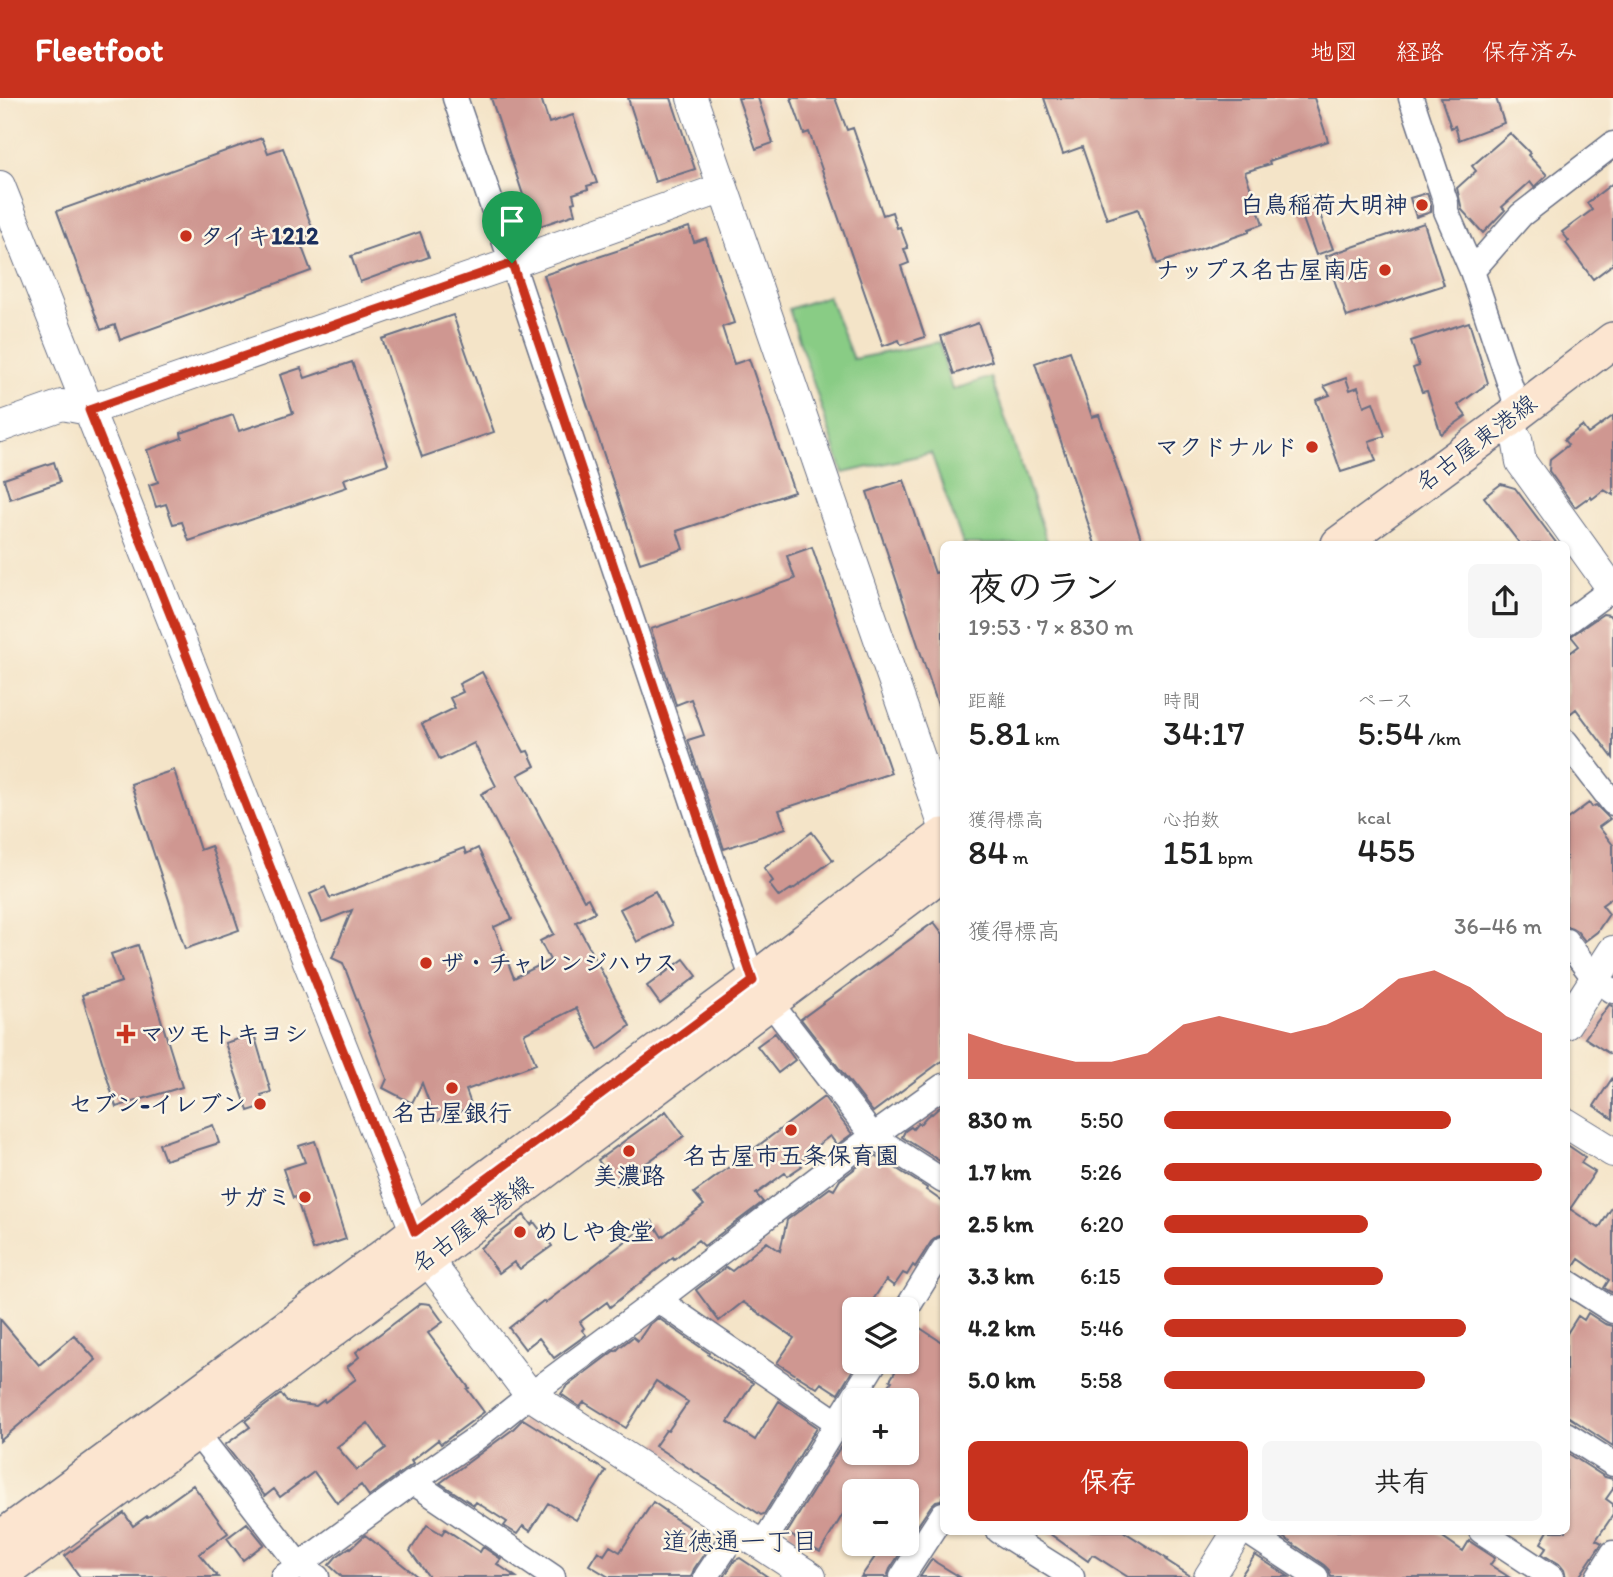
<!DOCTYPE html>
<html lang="ja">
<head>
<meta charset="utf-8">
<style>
  :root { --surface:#fff; --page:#f6f6f6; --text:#222; --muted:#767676; --accent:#c8321e }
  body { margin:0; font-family:Itim,"Klee One",sans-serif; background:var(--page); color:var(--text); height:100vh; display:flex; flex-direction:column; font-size:26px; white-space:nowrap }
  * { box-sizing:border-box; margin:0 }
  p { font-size:23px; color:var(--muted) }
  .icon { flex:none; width:38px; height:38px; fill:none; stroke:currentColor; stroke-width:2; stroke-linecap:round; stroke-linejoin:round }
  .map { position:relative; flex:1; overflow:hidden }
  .panel { position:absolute; left:940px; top:443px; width:630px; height:994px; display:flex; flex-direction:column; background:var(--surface); border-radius:10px; box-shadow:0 2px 5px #0004 }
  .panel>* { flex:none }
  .fabs { position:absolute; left:842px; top:1199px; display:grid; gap:14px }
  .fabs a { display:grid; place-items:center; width:77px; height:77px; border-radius:10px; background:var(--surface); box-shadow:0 2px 5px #0004; font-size:35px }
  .pin { position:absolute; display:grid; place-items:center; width:60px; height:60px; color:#fff; margin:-72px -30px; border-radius:50% 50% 50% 0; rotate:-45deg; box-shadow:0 0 7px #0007 }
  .pin .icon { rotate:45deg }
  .round { display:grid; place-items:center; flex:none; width:74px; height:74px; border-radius:10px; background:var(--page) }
  .summary { display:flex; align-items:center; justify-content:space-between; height:119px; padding:0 28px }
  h1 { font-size:38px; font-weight:600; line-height:52px }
  .stats { display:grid; grid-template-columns:repeat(3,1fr); gap:10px; height:119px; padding:7px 28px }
  .stats div { display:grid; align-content:center }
  .stats b { font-size:35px; font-weight:600 }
  .stats small { font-size:19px; font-weight:400 }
  .stats p { font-size:19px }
  .chart { height:196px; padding:14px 28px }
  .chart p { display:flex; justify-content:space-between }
  .chart svg { width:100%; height:126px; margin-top:7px; fill:var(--accent); opacity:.7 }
  .button { display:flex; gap:14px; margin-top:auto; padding:14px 28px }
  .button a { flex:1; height:80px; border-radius:10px; background:var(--accent); color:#fff; font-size:28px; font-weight:600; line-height:80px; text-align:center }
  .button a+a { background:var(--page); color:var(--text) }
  ul { padding:0 28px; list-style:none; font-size:23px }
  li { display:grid; grid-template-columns:112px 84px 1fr; align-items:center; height:52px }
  li i { height:18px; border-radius:9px; background:var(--accent) }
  header { display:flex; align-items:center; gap:42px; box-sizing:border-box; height:98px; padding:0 35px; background:var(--accent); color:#fff }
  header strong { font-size:33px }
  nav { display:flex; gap:38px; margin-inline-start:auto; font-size:24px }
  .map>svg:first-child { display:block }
</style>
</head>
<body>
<header>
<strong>Fleetfoot</strong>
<nav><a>地図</a><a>経路</a><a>保存済み</a></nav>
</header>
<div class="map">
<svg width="1613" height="1479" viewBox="0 0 1613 1479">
  <rect width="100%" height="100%" fill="#fcf5e5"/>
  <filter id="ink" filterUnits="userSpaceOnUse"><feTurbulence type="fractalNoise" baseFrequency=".0143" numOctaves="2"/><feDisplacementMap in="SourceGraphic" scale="14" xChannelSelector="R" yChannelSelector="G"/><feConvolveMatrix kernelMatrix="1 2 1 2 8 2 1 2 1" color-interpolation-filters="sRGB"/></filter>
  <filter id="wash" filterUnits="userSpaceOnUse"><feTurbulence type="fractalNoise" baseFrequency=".00686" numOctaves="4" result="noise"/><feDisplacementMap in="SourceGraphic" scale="28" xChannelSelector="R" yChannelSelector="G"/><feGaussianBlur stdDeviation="1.57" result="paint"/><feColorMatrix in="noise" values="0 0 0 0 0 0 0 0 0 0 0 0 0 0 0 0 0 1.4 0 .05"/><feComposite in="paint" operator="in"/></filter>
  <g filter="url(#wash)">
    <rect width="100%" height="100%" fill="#f4e4c8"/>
    <path fill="#89cc85" stroke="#527e72" stroke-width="2" d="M828 198 853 261 939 244 952 292 991 279 1048 446H963L931 355 843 375 789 211Z"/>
    <g id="blocks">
      <path fill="#cf9791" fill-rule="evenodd" d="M491 0H541L549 25 573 17 597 85 587 88 588 91 573 96 575 104 572 105 575 116 534 130Z
        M628 0H671L695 71 655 84Z
        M738 0H758L773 45 756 51Z
        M791 0H835L847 32 853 30 883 117 892 114 897 130 900 129 908 150 904 151 909 165 901 168 925 239 901 247 899 242 883 248 809 34 804 36Z
        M1044 0H1314L1328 43 1269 63 1270 66 1245 74 1263 126 1249 131V134L1157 166 1138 111 1107 121 1082 49 1063 56Z
        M1441 0H1496L1504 25 1459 42 1455 28 1451 30Z
        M1510 35 1530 55 1528 57 1547 77 1534 89 1530 84 1502 109 1505 112 1483 135 1462 112 1457 90 1476 73 1472 68Z
        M262 40 268 55 283 50 314 135 299 141 311 173 120 242 115 227 101 232 57 113Z
        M1613 85V166L1593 181 1566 145 1569 143 1562 134 1592 112 1587 105Z
        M1427 95 1431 107V114L1416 119 1410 100Z
        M1313 98 1333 151 1316 157 1297 104Z
        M1424 125 1444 187 1347 219 1326 158Z
        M689 129 694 144 706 140 734 225 722 229 734 266 749 261 794 394 677 433 683 451 640 465 544 177Z
        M420 134 429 159 360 184 351 158Z
        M453 217 494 334 422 359 382 241Z
        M1469 224 1488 285 1458 307 1466 318 1441 336 1427 293 1422 294 1413 270 1419 268 1411 243Z
        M978 225 992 263 954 276 941 238Z
        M1070 253 1092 319 1099 317 1143 446H1095L1035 265Z
        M352 264 388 366 344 381 347 389 189 443 182 424 173 426 166 406 156 409 149 387 158 384 147 352 182 340 181 335 233 317 239 333 293 315 280 277 301 270 305 280Z
        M1346 280 1350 292 1358 289 1364 308 1373 304 1385 338 1369 343 1376 363 1341 374 1316 302 1330 297 1324 288Z
        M1613 318V397L1604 392 1592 401 1591 399 1587 402 1586 401 1575 409 1549 373 1550 361 1568 347 1564 342 1582 328 1588 336Z
        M54 364 60 384 10 401 4 381Z
        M904 382 935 475 943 473V612L940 613 867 394Z
        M1501 386 1515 390 1557 446H1520L1484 399Z
        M812 449 891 675 779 712 786 730 724 751 688 642 704 637 691 601 676 607 651 531 795 481 787 458Z
        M1603 516 1609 517 1613 522V660L1576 611 1566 619V558L1579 548 1571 538Z
        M482 574 524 654 528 653 535 668 518 677 584 802 588 800 595 814 576 824 630 928 598 952 576 910 524 936 536 966 466 992 472 1009 436 1023 422 985 412 1005 383 990 387 981 343 865 332 860 352 812 322 824 310 796 325 789 330 800 464 750 466 756 478 750 512 821 494 829 514 880 550 862 540 843 554 836 481 696 496 688 474 645 440 662 422 626 455 610 450 600 463 594 459 586Z
        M174 672 200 752 211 748 239 832 185 851 131 686Z
        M1589 705 1592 709 1596 707 1610 721 1599 729 1613 747V799L1602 807 1609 816 1597 834 1585 843 1577 833 1572 830 1566 828V722Z
        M812 734 833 762 792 792 791 791 779 799 769 786 773 783 764 770Z
        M655 793 672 827 637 844 620 811Z
        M934 824 943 836V962L873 1014 801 921Z
        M138 847 182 989 116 1009 82 897 121 884 111 856Z
        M684 861 697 878 660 906 647 888Z
        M1609 907 1613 908V958L1585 940Z
        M775 935 795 962 778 975 757 948Z
        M254 936 271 994 261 997 264 1008 248 1013 225 945Z
        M1613 979V1021L1594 1008Z
        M824 999 852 1036 837 1047 830 1038 803 1058 804 1060 799 1064 802 1068 787 1078 785 1075 756 1096 763 1104 704 1148 698 1142 674 1161 673 1159 610 1209 607 1204 580 1224 584 1230 582 1232 586 1237 554 1260 539 1240 525 1251 509 1230 543 1203 545 1205 652 1123 662 1139 704 1107 694 1095Z
        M943 1006V1065L902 1039 905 1033 911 1029 913 1031 918 1025 920 1026 926 1019 931 1015 932 1016Z
        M666 1013 684 1038 616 1087 598 1062Z
        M213 1027 219 1045 165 1062 159 1046Z
        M315 1043 346 1141 313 1152 296 1099 293 1100 283 1071 305 1064 299 1048Z
        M1566 1046 1585 1059 1581 1065 1595 1074 1570 1111 1599 1130 1613 1108V1195L1604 1190 1609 1182 1579 1161 1573 1170 1566 1168Z
        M875 1057 927 1090 926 1092 943 1104V1137L937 1139 931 1144 915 1169 913 1167 907 1177 903 1175 894 1188 886 1182 867 1211H854V1270L838 1296 821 1285 817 1290 777 1265 794 1240 743 1204 719 1223 696 1192 726 1169 732 1173 767 1144 780 1153 787 1122 830 1090 834 1092 840 1082 870 1059 872 1062Z
        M524 1117 531 1127 534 1124 552 1148 520 1171 514 1164 499 1175 480 1150Z
        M421 1205 430 1206 443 1224 428 1235 469 1290 467 1291 484 1314 441 1346 438 1342 411 1363 413 1366 369 1398 361 1387 337 1405 314 1374 280 1399 274 1391 265 1398 225 1347 250 1329 245 1323 281 1296 287 1304 316 1308 324 1302 325 1304 356 1281 347 1269 359 1259 356 1254ZM368 1325 386 1350 357 1372 337 1349Z
        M1588 1215 1605 1226 1613 1228V1348L1566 1317V1237L1578 1218 1584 1222Z
        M658 1220 709 1255 708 1257 753 1285 728 1324 755 1342 779 1303 817 1329 764 1416 761 1417 655 1348 666 1332 668 1333 688 1304 656 1283 626 1330 584 1304 580 1309 561 1296 566 1289 615 1252 616 1253 620 1249 633 1239 638 1243 649 1227Z
        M0 1221 39 1267 74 1237 96 1262 0 1343Z
        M917 1228 943 1245V1398L941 1402 936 1403 931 1408 906 1445V1393H854V1398L820 1454 787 1435 846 1340 854 1345V1354H906V1302H879L892 1283 890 1282 895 1274 888 1270 890 1264H906V1243Z
        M523 1321 606 1373 576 1422 548 1405 530 1433 523 1428 517 1436 504 1428 507 1424 476 1404 474 1407 440 1385 512 1332Z
        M1566 1354 1605 1379 1613 1381V1391L1606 1401 1613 1406V1417L1596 1442 1602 1445 1579 1479H1566L1564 1472 1560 1467 1542 1456 1547 1449 1541 1445 1548 1433H1566Z
        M193 1387 228 1435 199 1456 218 1479H80L65 1458 124 1415 133 1428 147 1418 148 1419Z
        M653 1404 666 1413 665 1414 712 1444 694 1471 691 1479H609L589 1467 598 1453 604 1457 610 1448 620 1454Z
        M247 1425 264 1446 243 1462 227 1440Z
        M427 1427 442 1436 445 1431 480 1454 483 1449 501 1461 497 1466 516 1479H429L410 1453Z
        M1046 1433H1123L1167 1461 1166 1462 1192 1479H1128L1095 1458 1092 1457 1088 1463Z
        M1274 1433H1434L1463 1453 1469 1443 1495 1460 1490 1467 1509 1479H1331L1329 1472 1324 1467Z
        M365 1437 373 1443 418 1479H342L329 1467 336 1459 350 1449 351 1450Z
        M884 1446H906L890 1471 887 1479H861Z
        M1255 1457 1289 1479H1240Z
        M740 1460 752 1468 768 1479H724L735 1462Z
        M932 1461 937 1465 960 1479H920Z"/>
    </g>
  </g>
  <g filter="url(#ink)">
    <use href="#blocks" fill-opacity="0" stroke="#676e83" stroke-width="2"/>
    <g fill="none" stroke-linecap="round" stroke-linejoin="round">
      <g stroke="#676e83" stroke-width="27">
        <path id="minor" d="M455 0 512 165 753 883
          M1411 0 1446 105V113L1472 173 1514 299 1516 328
          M1472 173 1521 117 1613 46
          M1566 525 1613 490
          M1566 644 1613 705
          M1566 843 1595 881 1613 893
          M769 903 873 1038 943 1083
          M1566 1183 1613 1213
          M658 1202 838 1325
          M906 1212 943 1152
          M196 1334 299 1467 317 1479
          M1566 1336 1613 1366
          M413 1384 553 1479
          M999 1433 1072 1479
          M1246 1433 1316 1479
          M1481 1433 1551 1479
          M762 1447 875 1264
          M283 1479 413 1384 475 1341 530 1297 658 1202 873 1038 943 988
          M706 1479 738 1431
          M902 1479 943 1416
          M1598 1479 1613 1455"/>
      </g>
      <g stroke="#676e83" stroke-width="32">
        <path id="tertiary" d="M692 0 943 726
          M0 88 426 1160 530 1297 811 1479
          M0 329 62 307 89 312 512 165 723 90
          M1517 341 1521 364 1613 492
          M1566 926 1613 853
          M1566 1025 1613 1054
          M1209 1479 1238 1433"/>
      </g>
      <g stroke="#676e83" stroke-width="38">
        <path id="secondary" d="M1339 446 1515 317 1613 242
          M0 1441 383 1159 445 1111 753 883 943 738
          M0 1478 196 1334 943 774"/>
      </g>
      <use href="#minor" stroke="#fff" stroke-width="24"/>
      <use href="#tertiary" stroke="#fff" stroke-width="30"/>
      <use href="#secondary" stroke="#fce5d0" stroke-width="35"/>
    </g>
  </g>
  <g fill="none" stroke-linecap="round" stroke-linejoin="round" filter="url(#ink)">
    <g stroke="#fff" stroke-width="14">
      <path id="route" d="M512 165 753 883 415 1134 89 312Z"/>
    </g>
    <use href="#route" stroke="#c8321e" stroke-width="9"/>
  </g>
  <g fill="#c8321e" stroke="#fcf5e5" stroke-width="2.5">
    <circle cx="1422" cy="107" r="7"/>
    <circle cx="186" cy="138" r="7"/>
    <circle cx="1385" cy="172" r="7"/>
    <circle cx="1312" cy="349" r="7"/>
    <circle cx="426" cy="865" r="7"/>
    <path d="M122.5 925.5h7v7h7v7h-7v7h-7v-7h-7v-7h7z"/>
    <circle cx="452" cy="990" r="7"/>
    <circle cx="260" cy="1006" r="7"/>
    <circle cx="791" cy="1032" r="7"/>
    <circle cx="629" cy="1053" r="7"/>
    <circle cx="305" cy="1099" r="7"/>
    <circle cx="520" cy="1134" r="7"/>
  </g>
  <g text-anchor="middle" stroke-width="5" stroke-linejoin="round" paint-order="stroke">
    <g font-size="24" font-weight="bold" fill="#1b2f5e" stroke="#fcf5e5" text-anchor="end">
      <text x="1408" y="115">白鳥稲荷大明神</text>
      <text x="200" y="146" text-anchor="start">タイキ1212</text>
      <text x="1371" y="180">ナップス名古屋南店</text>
      <text x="1298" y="357">マクドナルド</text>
      <text x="440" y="873" text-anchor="start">ザ・チャレンジハウス</text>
      <text x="140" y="944" text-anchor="start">マツモトキヨシ</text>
      <text x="246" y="1014">セブン-イレブン</text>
      <text x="452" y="1023" text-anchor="middle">名古屋銀行</text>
      <text x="791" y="1066" text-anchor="middle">名古屋市五条保育園</text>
      <text x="629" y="1086" text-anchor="middle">美濃路</text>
      <text x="291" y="1107">サガミ</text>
      <text x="534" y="1142" text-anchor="start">めしや食堂</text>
    </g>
    <g font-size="24" fill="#1b2f5e" stroke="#fcf5e5">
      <text transform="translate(1476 345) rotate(-37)" y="8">名古屋東港線</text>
      <text transform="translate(472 1126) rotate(-37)" y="8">名古屋東港線</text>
    </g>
    <g font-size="26" fill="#1b2f5e" stroke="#fcf5e5">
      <text x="740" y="1452">道徳通一丁目</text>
    </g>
  </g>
</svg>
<div class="fabs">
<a><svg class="icon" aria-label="layers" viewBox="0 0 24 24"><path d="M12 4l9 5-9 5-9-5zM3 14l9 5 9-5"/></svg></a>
<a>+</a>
<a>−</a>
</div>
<div class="pin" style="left:512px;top:165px;background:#1e9e55"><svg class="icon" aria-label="arrive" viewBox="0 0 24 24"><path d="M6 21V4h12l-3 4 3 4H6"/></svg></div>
<section class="panel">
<div class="summary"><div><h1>夜のラン</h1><p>19:53 · 7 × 830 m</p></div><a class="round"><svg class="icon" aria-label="share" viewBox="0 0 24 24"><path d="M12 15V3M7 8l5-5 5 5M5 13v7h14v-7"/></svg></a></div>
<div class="stats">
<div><p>距離</p><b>5.81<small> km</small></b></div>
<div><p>時間</p><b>34:17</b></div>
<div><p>ペース</p><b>5:54<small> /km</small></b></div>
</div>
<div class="stats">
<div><p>獲得標高</p><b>84<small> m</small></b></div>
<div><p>心拍数</p><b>151<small> bpm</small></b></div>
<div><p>kcal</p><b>455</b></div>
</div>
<div class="chart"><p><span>獲得標高</span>36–46 m</p>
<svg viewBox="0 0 160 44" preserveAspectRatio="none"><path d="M0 44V28L10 32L20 35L30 38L40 38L50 35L60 25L70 22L80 25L90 28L100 25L110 19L120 9L130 6L140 12L150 22L160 28V44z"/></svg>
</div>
<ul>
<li><b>830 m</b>5:50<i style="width:76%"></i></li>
<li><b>1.7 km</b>5:26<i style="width:100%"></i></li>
<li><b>2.5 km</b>6:20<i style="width:54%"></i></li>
<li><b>3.3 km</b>6:15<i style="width:58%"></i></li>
<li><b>4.2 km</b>5:46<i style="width:80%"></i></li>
<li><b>5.0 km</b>5:58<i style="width:69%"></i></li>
</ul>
<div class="button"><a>保存</a><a>共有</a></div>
</section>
</div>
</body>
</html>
